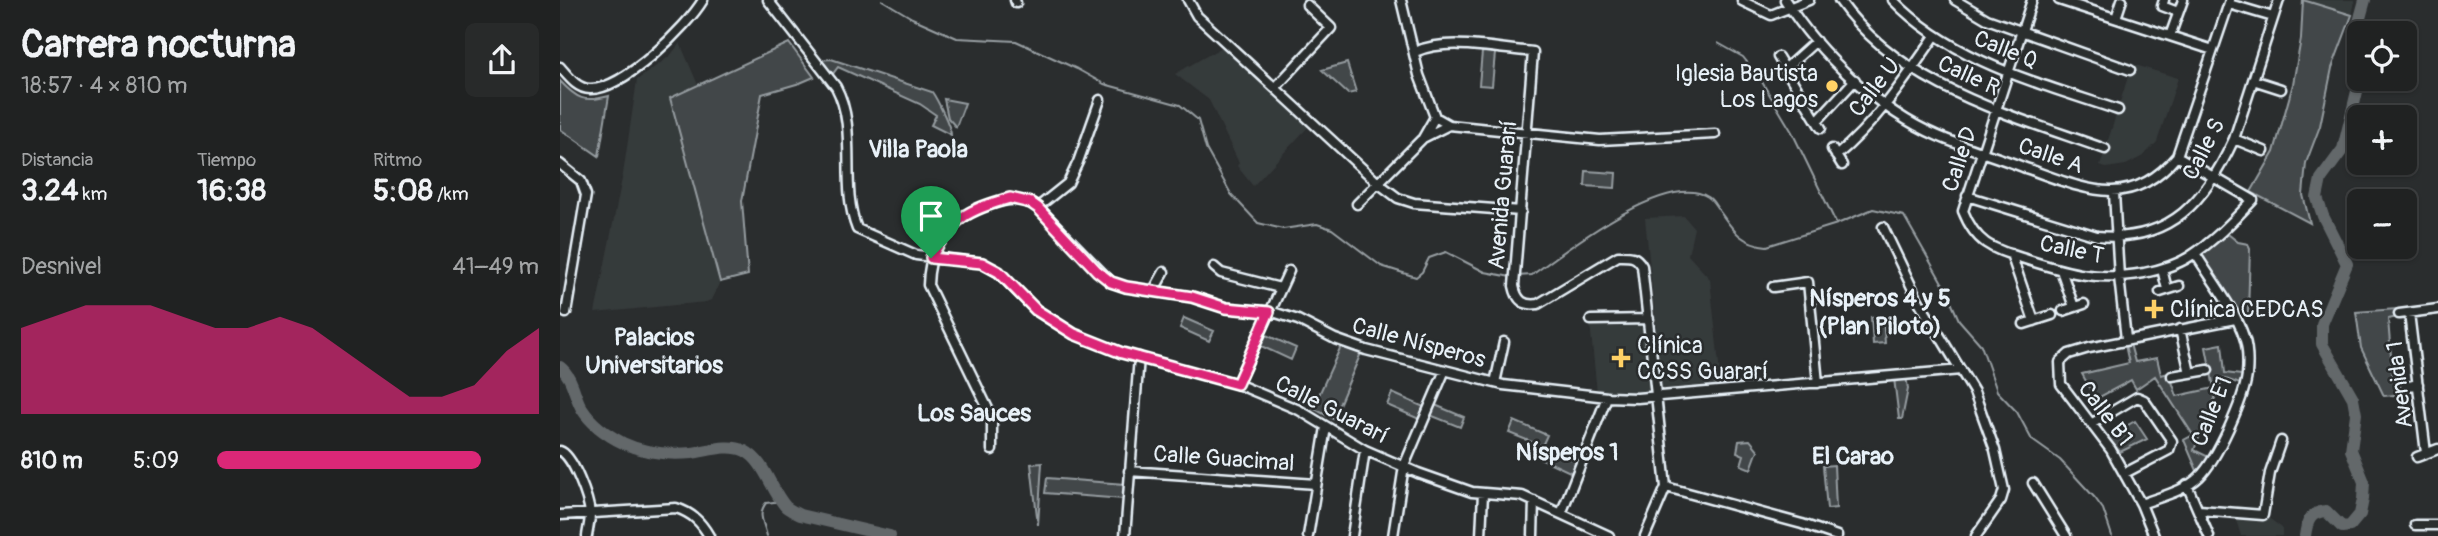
<!DOCTYPE html>
<html lang="es">
<head>
<meta charset="utf-8">
<style>
  :root { --surface:#202222; --page:#282a2a; --text:#f1f3f6; --muted:#a2a4a5; --line:#3d3f40; --accent:#db2777 }
  body { margin:0; font-family:Pangolin,sans-serif; background:var(--page); color:var(--text); height:100vh; display:flex; flex-direction:column; font-size:26px; white-space:nowrap }
  * { box-sizing:border-box; margin:0 }
  p { font-size:23px; color:var(--muted) }
  .icon { flex:none; width:38px; height:38px; fill:none; stroke:currentColor; stroke-width:2; stroke-linecap:round; stroke-linejoin:round }
  .map { position:relative; flex:1; overflow:hidden }
  .panel { display:flex; flex-direction:column; background:var(--surface); width:560px }
  .panel>* { flex:none }
  .controls { position:absolute; left:1787px; top:21px; display:grid; gap:14px }
  .controls a { display:grid; place-items:center; width:70px; height:70px; border-radius:10px; background:var(--surface); box-shadow:0 2px 5px #0004,0 0 0 2px var(--line); font-size:35px }
  .pin { position:absolute; display:grid; place-items:center; width:60px; height:60px; color:#fff; margin:-72px -30px; border-radius:50% 50% 50% 0; rotate:-45deg; box-shadow:0 0 7px #0007 }
  .pin .icon { rotate:45deg }
  .round { display:grid; place-items:center; flex:none; width:74px; height:74px; border-radius:10px; background:var(--page) }
  .summary { display:flex; align-items:center; justify-content:space-between; height:119px; padding:0 21px }
  h1 { font-size:38px; font-weight:700; line-height:52px }
  .metrics { display:grid; grid-template-columns:repeat(3,1fr); gap:10px; height:119px; padding:7px 21px }
  .metrics div { display:grid; align-content:center }
  .metrics b { font-size:30px; font-weight:700 }
  .metrics small { font-size:19px; font-weight:400 }
  .metrics p { font-size:19px }
  .chart { height:196px; padding:14px 21px }
  .chart p { display:flex; justify-content:space-between }
  .chart svg { width:100%; height:126px; margin-top:7px; fill:var(--accent); opacity:.7 }
  ul { padding:0 21px; list-style:none; font-size:23px }
  li { display:grid; grid-template-columns:112px 84px 1fr; align-items:center; height:52px }
  li i { height:18px; border-radius:9px; background:var(--accent) }
  main { display:flex; flex:1; min-height:0 }
  .map>svg:first-child { display:block }
</style>
</head>
<body>
<main>
<section class="panel">
<div class="summary"><div><h1>Carrera nocturna</h1><p>18:57 · 4 × 810 m</p></div><a class="round"><svg class="icon" aria-label="share" viewBox="0 0 24 24"><path d="M12 15V3M7 8l5-5 5 5M5 13v7h14v-7"/></svg></a></div>
<div class="metrics">
<div><p>Distancia</p><b>3.24<small> km</small></b></div>
<div><p>Tiempo</p><b>16:38</b></div>
<div><p>Ritmo</p><b>5:08<small> /km</small></b></div>
</div>
<div class="chart"><p><span>Desnivel</span>41–49 m</p>
<svg viewBox="0 0 160 44" preserveAspectRatio="none"><path d="M0 44V14L10 10L20 6L30 6L40 6L50 10L60 14L70 14L80 10L90 14L100 22L110 30L120 38L130 38L140 34L150 22L160 14V44z"/></svg>
</div>
<ul>
<li><b>810 m</b>5:09<i style="width:82%"></i></li>
</ul>
</section>
<div class="map">
<svg width="1878" height="536" viewBox="0 0 1878 536">
  <rect width="100%" height="100%" fill="#2a2d2e"/>
  <filter id="ink" filterUnits="userSpaceOnUse"><feTurbulence type="fractalNoise" baseFrequency=".0143" numOctaves="2"/><feDisplacementMap in="SourceGraphic" scale="14" xChannelSelector="R" yChannelSelector="G"/><feConvolveMatrix kernelMatrix="1 2 1 2 8 2 1 2 1" color-interpolation-filters="sRGB"/></filter>
  <g filter="url(#ink)">
    <path fill="#363a3b" d="M1744 0H1795L1792 15Z
      M120 43 138 85 110 98 160 282 151 300 146 302 35 313 63 174 77 80 110 56Z
      M664 46 749 126 693 186 677 166 679 163 649 100 615 74Z
      M1572 64 1618 78 1597 142 1583 156 1566 165 1546 168 1540 166Z
      M1124 216 1134 228 1128 255 1150 279 1161 384 1102 389 1085 218Z
      M1030 323H1085L1091 394 1037 393Z
      M1710 519 1722 528V536H1681L1676 520Z"/>
    <path fill="#424648" stroke="#959ca0" stroke-width="2" d="M1743 0 1792 15 1772 68 1760 126 1746 163 1743 195 1750 223 1691 192 1714 152 1733 84 1741 39Z
      M229 43 254 77 240 83 202 94 182 201 188 275 160 282 110 98Z
      M922 52 935 53 932 86 919 85Z
      M271 59 372 92C377 99 391 127 391 135L371 125 376 115 360 104 278 67 272 75 260 60Z
      M787 63 796 92 788 94 762 70Z
      M0 81C17 99 24 103 49 96L39 156 0 129Z
      M384 99 405 103 396 127 388 118Z
      M1026 171 1056 173 1055 188 1025 186Z
      M1663 230 1678 242 1688 244 1690 248 1688 313 1675 319 1635 253Z
      M1837 309 1838 317 1828 319 1833 381H1843L1845 394 1824 396 1801 348 1796 312Z
      M1323 316 1325 343 1313 344 1311 317Z
      M624 318 654 331 649 341 620 328Z
      M706 335 736 348 731 360 701 346Z
      M1570 344 1575 362 1597 358 1601 375 1609 373 1617 396 1654 388 1646 347 1662 344 1665 373 1682 375 1680 384 1663 378 1634 450 1651 458 1638 473 1624 440 1633 435 1595 376 1576 389 1571 380 1536 399 1522 374 1569 363 1565 345Z
      M781 346 801 353 773 419 753 408Z
      M1346 376 1348 389 1342 419H1339L1334 378Z
      M832 393 864 407 859 419 827 405Z
      M875 405 904 417 900 427 870 415Z
      M954 421 987 435 982 446 949 433Z
      M1575 421 1587 439 1560 452 1547 437Z
      M1190 440 1198 450 1191 469 1181 465 1184 455 1177 452 1179 441Z
      M985 448 1017 461 1012 473 980 458Z
      M482 463 478 525 471 464Z
      M1274 465 1276 508 1267 509 1263 466Z
      M487 478 564 484 563 499 485 493Z"/>
    <g fill="none" stroke-linecap="round" stroke-linejoin="round">
      <path stroke="#989fa3" stroke-width="2" d="M322 0 352 18 397 38 456 41 517 69 544 84 620 105 638 120 646 149 671 194 698 223 723 229 757 224 772 229 821 266 856 277 862 272 869 258 886 252 925 272 951 277
        M1158 43 1183 57 1199 77 1232 132 1276 223
        M957 276 972 275C1006 250 1107 171 1148 197 1152 199 1155 205 1158 209 1173 230 1180 243 1207 246L1277 224 1313 209 1344 216 1384 286 1399 320 1421 345 1437 391 1457 412 1472 440 1500 460 1535 498 1543 509 1552 536
        M207 536C204 523 197 514 206 503L222 501"/>
      <path stroke="#63686b" stroke-width="12" d="M1799 56 1797 29 1805 0
        M0 367C13 377 14 396 22 409 32 425 47 435 63 443 84 453 109 455 132 453 148 451 169 443 185 451 205 461 211 491 226 507 230 510 236 513 240 515L330 536
        M1745 536C1747 521 1750 512 1766 511L1782 527 1790 526 1800 514 1803 499 1804 482 1791 450 1796 414 1793 398 1762 344V324L1787 264 1763 216 1757 198 1761 179 1783 149 1800 79"/>
      <g stroke="#e8f1f8" stroke-width="13">
        <path id="minor" d="M208 0 276 87C299 130 279 184 297 229L356 255 422 263 438 272 476 310 514 334 562 353 677 384 739 410 805 450 858 473 912 492 962 496 1049 536
          M455 0 456 3
          M628 0 637 16 818 183 838 198 854 203 961 211
          M841 0 859 75 875 117
          M1225 0C1259 54 1319 111 1378 136 1406 148 1435 156 1463 167 1523 188 1569 213 1617 156L1670 0
          M1279 0C1340 87 1451 115 1545 149
          M1333 0C1393 62 1479 83 1558 110
          M1395 0 1427 19 1570 70
          M1472 0 1403 211C1417 246 1434 249 1468 260 1512 274 1537 281 1584 273 1599 270 1615 266 1629 257 1653 242 1673 221 1693 200L1617 156
          M1499 0 1653 50
          M1604 0 1602 6 1618 12
          M1182 1 1211 15 1249 0
          M1669 4 1713 17
          M1556 18 1562 0
          M1610 36 1623 0
          M855 52C887 37 938 49 973 52L954 286C957 301 964 306 978 304L1058 256C1070 256 1076 255 1082 266L1106 487 1085 536
          M1218 57 1261 128
          M0 67C8 76 17 89 30 89 63 90 127 27 143 0
          M1226 68 1256 41
          M1693 80 1721 89
          M715 88 771 28 747 5
          M875 117 889 125 1040 140 1155 134
          M1257 121 1295 80
          M863 138 889 125
          M1674 139 1704 151
          M1272 149 1282 165
          M1276 156C1316 123 1346 78 1375 36
          M0 164 21 181 26 195 6 313
          M1554 193 1559 277 1566 339
          M1407 196 1537 236C1611 243 1646 200 1674 139L1719 0
          M797 204 863 138 875 117
          M478 207 508 183 518 162 540 100
          M1323 227 1358 300 1414 392 1435 450 1444 490 1441 500 1416 536
          M1451 254 1474 321
          M654 267 661 273 720 288
          M1602 269 1607 289
          M1501 270 1514 307
          M1213 287 1248 282 1258 383
          M594 290 604 272
          M1600 292 1619 286
          M1503 311 1524 304
          M1849 313 1866 453
          M1839 314 1878 309
          M1031 320 1089 319
          M1464 324 1492 315
          M1620 329 1630 373
          M1612 376 1648 370
          M935 383 944 342
          M677 384 729 271
          M1845 387 1858 384
          M1531 424 1577 397 1584 400 1612 441 1609 450 1565 473
          M432 450V417L368 285C369 243 390 217 431 204 447 199 462 197 478 207L551 282 566 287 632 297 666 308 713 312 738 320 775 339 806 350 943 385 1047 397 1077 398 1401 370
          M0 451C13 455 29 500 30 514 30 521 28 529 27 536
          M1857 457 1878 449
          M569 471 756 484
          M1473 483 1506 536
          M1627 485 1649 536
          M1106 487 1242 524 1277 536
          M1581 504C1599 497 1625 491 1639 477 1657 460 1684 399 1687 375 1688 363 1688 348 1684 337 1675 309 1650 278 1635 253
          M1639 510 1703 515 1710 473 1721 441
          M1001 514 1047 397
          M0 515 116 508C132 513 141 522 149 536
          M1855 525H1878
          M565 536 579 357
          M748 536 766 427
          M792 536 805 450
          M833 536 844 466 885 370
          M921 536 923 493
          M973 536 974 501
          M1594 536 1581 504 1551 450 1501 384 1500 362 1509 354 1529 348 1675 319"/>
      </g>
      <use href="#minor" stroke="#2a2d2e" stroke-width="8"/>
    </g>
  </g>
  <g fill="none" stroke-linecap="round" stroke-linejoin="round" filter="url(#ink)">
    <g stroke="#fff" stroke-width="14">
      <path id="route" d="M450 198 471 203 478 208 537 271 551 282 566 287 632 297 666 308 709 312 677 384 562 353 514 334 476 310 439 272 422 263 371 258C391 218 408 210 450 198Z"/>
    </g>
    <use href="#route" stroke="#db2777" stroke-width="9"/>
  </g>
  <g fill="#ffd166" stroke="#2a2d2e" stroke-width="2.5">
    <circle cx="1272" cy="86" r="7"/>
    <path d="M1590.5 298.5h7v7h7v7h-7v7h-7v-7h-7v-7h7z"/>
    <path d="M1057.5 347.5h7v7h7v7h-7v7h-7v-7h-7v-7h7z"/>
  </g>
  <g text-anchor="middle" stroke-width="5" stroke-linejoin="round" paint-order="stroke">
    <g font-size="23" fill="#e8f1f8" stroke="#2a2d2e">
      <text transform="translate(1446 49) rotate(22)" y="8">Calle Q</text>
      <text transform="translate(1409 75) rotate(25)" y="8">Calle R</text>
      <text transform="translate(1314 87) rotate(-52)" y="8">Calle U</text>
      <text transform="translate(1643 149) rotate(-63)" y="8">Calle S</text>
      <text transform="translate(1491 155) rotate(19)" y="8">Calle A</text>
      <text transform="translate(1399 159) rotate(-72)" y="8">Calle D</text>
      <text transform="translate(942 195) rotate(-85)" y="8">Avenida Guararí</text>
      <text transform="translate(1512 249) rotate(12)" y="8">Calle T</text>
      <text transform="translate(859 342) rotate(15)" y="8">Calle Nísperos</text>
      <text transform="translate(1839 385) rotate(-97)" y="8">Avenida 1</text>
      <text transform="translate(772 409) rotate(27)" y="8">Calle Guararí</text>
      <text transform="translate(1651 411) rotate(-68)" y="8">Calle E1</text>
      <text transform="translate(1546 413) rotate(53)" y="8">Calle B1</text>
      <text transform="translate(664 458) rotate(4)" y="8">Calle Guacimal</text>
    </g>
    <g font-size="23" fill="#e8f1f8" stroke="#2a2d2e" text-anchor="start">
      <text x="1258" y="81" text-anchor="end">Iglesia Bautista<tspan x="1258" dy="26">Los Lagos</tspan></text>
      <text x="1610" y="317">Clínica CEDCAS</text>
      <text x="1077" y="353">Clínica<tspan x="1077" dy="26">CCSS Guararí</tspan></text>
    </g>
    <g font-size="24" font-weight="bold" fill="#e8f1f8" stroke="#2a2d2e">
      <text x="358" y="157">Villa Paola</text>
      <text x="1320" y="306">Nísperos 4 y 5<tspan x="1320" dy="28">(Plan Piloto)</tspan></text>
      <text x="94" y="345">Palacios<tspan x="94" dy="28">Universitarios</tspan></text>
      <text x="414" y="421">Los Sauces</text>
      <text x="1007" y="460">Nísperos 1</text>
      <text x="1293" y="464">El Carao</text>
    </g>
  </g>
</svg>
<div class="controls">
<a><svg class="icon" aria-label="locate" viewBox="0 0 24 24"><circle cx="12" cy="12" r="6"/><path d="M12 2v4M12 18v4M2 12h4M18 12h4"/></svg></a>
<a>+</a>
<a>−</a>
</div>
<div class="pin" style="left:371px;top:258px;background:#1e9e55"><svg class="icon" aria-label="arrive" viewBox="0 0 24 24"><path d="M6 21V4h12l-3 4 3 4H6"/></svg></div>
</div>
</main>
</body>
</html>
